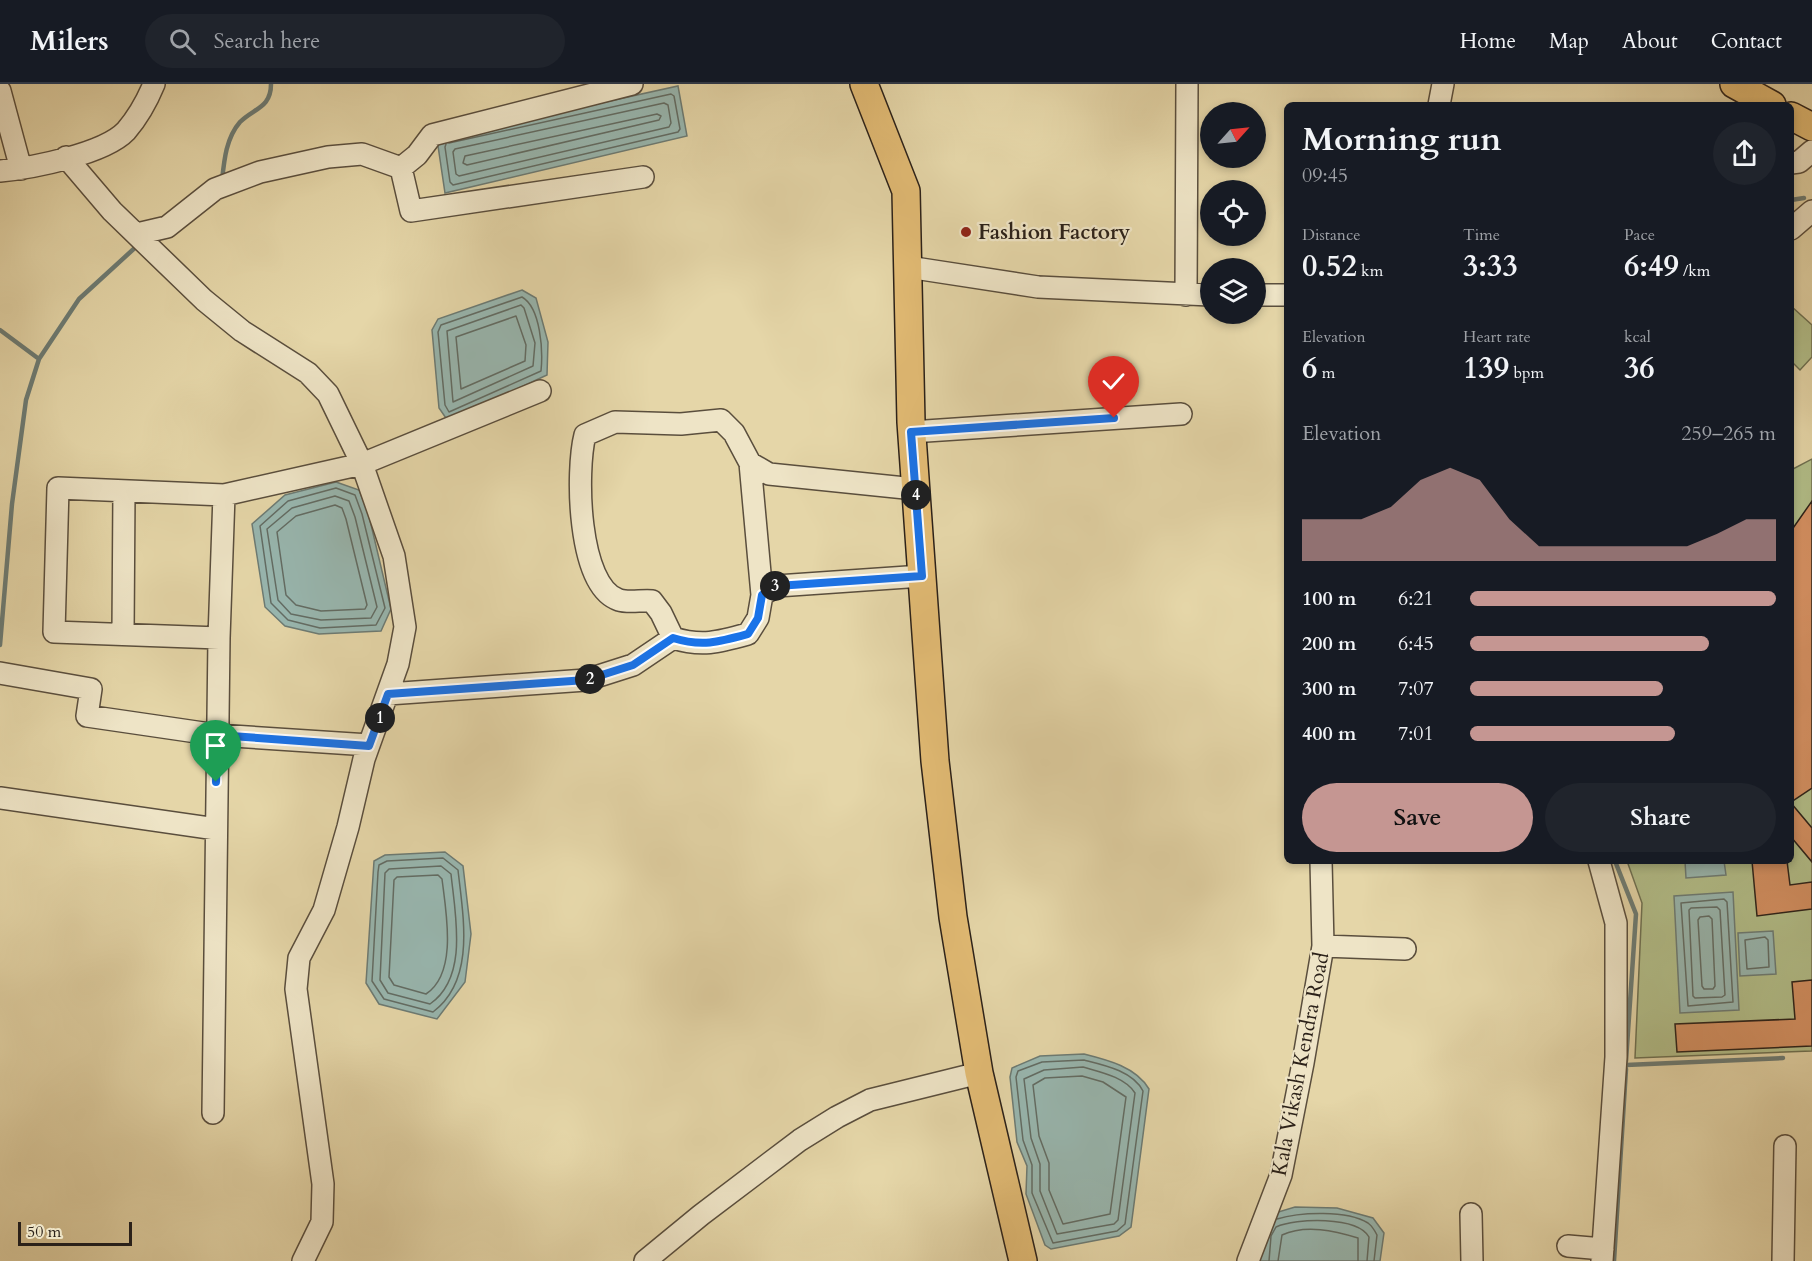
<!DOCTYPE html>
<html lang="en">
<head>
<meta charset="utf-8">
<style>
  :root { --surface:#171b24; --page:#20242c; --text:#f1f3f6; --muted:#9ea1a6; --line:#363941; --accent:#c59692 }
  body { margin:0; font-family:Cardo,serif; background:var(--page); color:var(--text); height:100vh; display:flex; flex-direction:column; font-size:22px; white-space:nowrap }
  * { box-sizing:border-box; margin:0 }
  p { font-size:20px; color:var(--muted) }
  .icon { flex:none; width:33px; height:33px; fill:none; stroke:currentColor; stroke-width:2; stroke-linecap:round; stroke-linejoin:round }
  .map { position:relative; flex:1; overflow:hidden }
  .drawer { position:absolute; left:1284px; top:18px; width:510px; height:762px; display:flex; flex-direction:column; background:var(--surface); border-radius:9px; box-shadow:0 3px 9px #0003 }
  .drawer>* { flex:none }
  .needle { width:39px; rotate:63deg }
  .controls { position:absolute; left:1200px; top:18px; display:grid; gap:12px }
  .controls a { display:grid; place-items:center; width:66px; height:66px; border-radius:50%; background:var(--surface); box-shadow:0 3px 9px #0003; font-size:30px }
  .scale { position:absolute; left:18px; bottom:15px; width:114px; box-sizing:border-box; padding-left:6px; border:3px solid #2b2119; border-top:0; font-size:16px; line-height:21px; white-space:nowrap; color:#2b2119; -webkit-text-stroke:4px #eee4c6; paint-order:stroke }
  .pin { position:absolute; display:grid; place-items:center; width:51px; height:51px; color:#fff; margin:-62px -26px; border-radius:50% 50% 50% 0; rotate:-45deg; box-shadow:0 0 6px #0007 }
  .pin .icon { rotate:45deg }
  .km { position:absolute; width:30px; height:30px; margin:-15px; border-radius:50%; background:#222; color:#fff; font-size:16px; line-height:30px; text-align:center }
  .round { display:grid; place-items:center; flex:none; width:63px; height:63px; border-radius:32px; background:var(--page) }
  .head { display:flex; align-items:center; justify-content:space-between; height:102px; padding:0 18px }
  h1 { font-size:33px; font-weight:600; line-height:45px }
  .metrics { display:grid; grid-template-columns:repeat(3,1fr); gap:9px; height:102px; padding:6px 18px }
  .metrics div { display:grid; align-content:center }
  .metrics b { font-size:30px; font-weight:600 }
  .metrics small { font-size:16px; font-weight:400 }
  .metrics p { font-size:16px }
  .chart { height:168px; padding:12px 18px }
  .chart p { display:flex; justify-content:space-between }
  .chart svg { width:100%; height:108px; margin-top:6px; fill:var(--accent); opacity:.7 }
  .action { display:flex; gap:12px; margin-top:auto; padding:12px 18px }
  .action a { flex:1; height:69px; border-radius:36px; background:var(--accent); color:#111; font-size:24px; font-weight:600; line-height:69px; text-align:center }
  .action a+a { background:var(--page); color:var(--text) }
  ul { padding:0 18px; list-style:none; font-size:20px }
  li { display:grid; grid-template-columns:96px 72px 1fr; align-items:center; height:45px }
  li i { height:15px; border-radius:8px; background:var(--accent) }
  header { display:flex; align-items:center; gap:36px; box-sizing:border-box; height:84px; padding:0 30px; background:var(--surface); border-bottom:2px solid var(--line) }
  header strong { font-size:28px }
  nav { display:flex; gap:33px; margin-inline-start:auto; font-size:21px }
  .search { width:420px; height:54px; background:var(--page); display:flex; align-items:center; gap:15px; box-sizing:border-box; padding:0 21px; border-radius:33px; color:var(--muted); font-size:22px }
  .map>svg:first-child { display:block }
</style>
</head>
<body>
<header>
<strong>Milers</strong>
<div class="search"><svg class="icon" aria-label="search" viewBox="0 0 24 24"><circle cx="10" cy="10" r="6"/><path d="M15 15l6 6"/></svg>Search here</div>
<nav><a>Home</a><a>Map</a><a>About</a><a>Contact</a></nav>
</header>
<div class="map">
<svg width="1812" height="1177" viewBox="0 0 1812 1177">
  <rect width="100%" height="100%" fill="#e5d6a8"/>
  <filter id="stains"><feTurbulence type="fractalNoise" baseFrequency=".00333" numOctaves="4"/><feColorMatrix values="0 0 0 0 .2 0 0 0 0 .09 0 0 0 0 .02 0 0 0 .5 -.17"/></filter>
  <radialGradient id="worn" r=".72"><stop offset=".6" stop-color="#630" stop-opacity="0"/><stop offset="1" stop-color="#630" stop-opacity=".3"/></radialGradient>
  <path fill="#b2be89" stroke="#6e7051" stroke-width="1.5" d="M1791 222 1812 241V273L1800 286 1791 277Z
    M1812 375V967L1635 974 1642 819 1627 777H1791V386Z"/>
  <path fill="#98b7b0" stroke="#6c7b74" stroke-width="1.5" d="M678 2 687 52 445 109 437 55Z
    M522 206 536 214 548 258 547 291 448 337 439 324 432 246 438 235Z
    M336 398 359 406 368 428 391 525 381 547 319 550 285 542 265 523 252 440 285 411Z
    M445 768 463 782 471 850 465 898 437 935 379 920 366 899 374 777 385 771Z
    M1685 777H1724L1726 791 1686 794Z
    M1733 808 1739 926 1680 929 1674 812Z
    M1773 847 1776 890 1740 892 1738 849Z
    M1084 970C1108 976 1136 983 1149 1005L1131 1143 1119 1152 1051 1165 1045 1161 1026 1110 1027 1082 1017 1058 1010 993 1012 984 1040 972Z
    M1295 1123 1337 1124 1373 1134 1384 1149 1380 1177H1255L1268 1131Z"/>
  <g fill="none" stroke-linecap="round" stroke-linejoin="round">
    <path stroke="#626c64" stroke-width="1.5" d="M664 19 668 21 671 39 669 43 459 92 456 90 453 68 455 65Z
      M657 30 661 32 659 36 467 81 463 79 465 72Z
      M446 60 445 63 450 98 453 101 678 48 680 45 674 12 671 10 449 59
      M522 213C541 224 543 267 541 287L449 328 445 321 438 248 441 241Z
      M521 221 524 224 535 259 533 282 453 318 447 247Z
      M516 232 526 261 525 277 461 305 456 253Z
      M336 404 355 411 362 430 385 524 376 541 320 544 288 536 271 519 260 442 288 417Z
      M335 412 349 417 355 433 377 523 371 534 321 536 291 530 278 516 267 445 292 424Z
      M335 421 342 424 346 435 367 521 365 525 321 527 296 521 286 511 277 448 296 432Z
      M443 774 458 786C463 832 476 896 433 928L384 915 372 897 378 788 379 781 387 777Z
      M441 782 451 790C455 830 469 893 430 920L388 909 380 896 385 789 389 785Z
      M438 791 442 795C446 828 458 889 426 910L394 901 389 893 394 796 397 793Z
      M1724 815 1727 818 1733 918 1688 922 1681 819Z
      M1717 823 1720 826 1725 911 1722 913 1695 914 1693 912 1689 826 1691 824Z
      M1709 832 1712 835 1715 902 1713 905H1704L1702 902 1698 836 1700 833Z
      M1765 853 1768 856 1769 883 1747 885 1745 856Z
      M1084 976C1104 981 1133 987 1143 1007L1125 1140 1117 1147 1053 1159 1032 1109V1081L1023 1056 1016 993 1018 987 1042 978Z
      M1083 983C1100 988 1125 993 1135 1009L1118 1136 1114 1140 1057 1150 1040 1107V1080L1031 1054 1024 995 1044 986Z
      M1082 992 1103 998 1126 1013 1110 1130 1063 1140 1049 1106V1079L1039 1052 1033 1001 1045 994Z
      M1277 1135C1300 1128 1347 1126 1368 1139 1372 1142 1375 1147 1377 1151L1374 1177
      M1269 1177 1271 1152 1276 1143C1296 1134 1357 1132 1369 1153L1367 1177
      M1278 1177 1282 1151C1306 1140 1335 1147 1358 1154V1177"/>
    <path stroke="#6c7b74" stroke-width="4.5" d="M222 97C224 77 226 54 240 38 254 24 271 24 271 0
      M1791 116 1804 114
      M0 246 39 275
      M0 561 12 420 26 316 39 275 79 215 138 161
      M1615 777 1636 830 1626 977
      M1626 981 1783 974
      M1614 1177 1626 985"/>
  </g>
  <path fill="#d49062" stroke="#2b2119" stroke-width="1.5" d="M1812 417V704L1791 718V447Z
    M1791 719 1812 744V778L1791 753Z
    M1752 777H1787L1790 801 1812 798V825L1757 832Z
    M1812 896V962L1677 968 1675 940 1795 935 1792 898Z"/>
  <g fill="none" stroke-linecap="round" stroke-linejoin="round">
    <g stroke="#5a4e3d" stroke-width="24">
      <path id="minor" d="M0 7 21 85
        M1439 21 1443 0
        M66 73 112 127 204 216 242 247 308 289 328 310 362 380 394 472 405 543 398 580 364 675 348 743 324 826 299 874 296 905 323 1100 322 1138 303 1177
        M1791 79 1799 78 1812 67
        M401 84 411 127 643 93
        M0 87C32 84 104 70 126 47 138 33 147 17 154 0
        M1791 145 1812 127
        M137 150 167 143 215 105 260 88 328 73 362 70 401 84 417 71 432 51 632 0
        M908 183 1038 203 1210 211
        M1186 211 1187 0
        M1256 211H1287
        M911 348 1181 330
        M750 379 762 511
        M915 405 769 390 750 379 734 349 721 336 681 340 615 338 585 351C576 386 577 502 619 516 628 519 642 516 652 517L661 529 673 554C702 563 719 558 748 550L758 534 762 511 777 502 922 492
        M224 411 219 554 54 548 58 404 224 411 362 380 540 307
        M123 550 124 407
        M0 589 91 605 87 632 217 651 369 661
        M388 610 586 596 633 581 673 554
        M0 714 216 745
        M1599 777 1616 839V973L1602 1177
        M1323 862 1405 865
        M213 1029 219 554
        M1471 1130 1472 1177
        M1568 1162 1603 1165
        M645 1177 701 1131 800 1056 837 1033 870 1016 979 989
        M1248 1177 1281 1091 1303 979 1323 862 1321 777
        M1783 1177 1785 1062"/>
    </g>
    <g stroke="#2b2119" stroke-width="30">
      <path id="major" d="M864 0 906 107 911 338 935 677 953 833 979 989 1023 1177
        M1734 0 1772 21
        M1791 32 1812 43"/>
    </g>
    <use href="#minor" stroke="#eee4c6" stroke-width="21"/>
    <use href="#major" stroke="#e2bb74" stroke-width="27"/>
  </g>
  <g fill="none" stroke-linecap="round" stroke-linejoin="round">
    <g stroke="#fff" stroke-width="12">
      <path id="route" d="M216 698 217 651 369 662 388 610 586 596 633 581 673 554C702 563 719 558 748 550L758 534 762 511 777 502 922 492 911 348 1114 334"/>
    </g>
    <use href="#route" stroke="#1a73e8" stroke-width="8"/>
  </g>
  <circle fill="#8f2418" stroke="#eee4c6" stroke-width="2" cx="966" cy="148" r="6"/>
  <g text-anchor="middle" stroke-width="4.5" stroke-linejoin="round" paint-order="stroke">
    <g font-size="21" font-weight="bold" fill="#2b2119" stroke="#eee4c6" text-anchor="start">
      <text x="978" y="155">Fashion Factory</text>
    </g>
    <g font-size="21" fill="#2b2119" stroke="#eee4c6">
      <text transform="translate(1300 980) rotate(-79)" y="7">Kala Vikash Kendra Road</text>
    </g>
  </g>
  <rect width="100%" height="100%" filter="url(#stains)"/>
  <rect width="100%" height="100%" fill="url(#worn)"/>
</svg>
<div class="controls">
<a><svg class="needle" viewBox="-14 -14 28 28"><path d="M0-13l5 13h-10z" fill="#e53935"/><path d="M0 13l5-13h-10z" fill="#9ea1a6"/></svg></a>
<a><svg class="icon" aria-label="locate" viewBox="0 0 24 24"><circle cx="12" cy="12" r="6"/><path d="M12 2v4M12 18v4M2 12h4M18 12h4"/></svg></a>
<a><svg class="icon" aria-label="layers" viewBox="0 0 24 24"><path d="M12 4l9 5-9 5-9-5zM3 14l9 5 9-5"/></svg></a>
</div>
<div class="scale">50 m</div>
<div class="pin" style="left:216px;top:698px;background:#1e9e55"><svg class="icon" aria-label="arrive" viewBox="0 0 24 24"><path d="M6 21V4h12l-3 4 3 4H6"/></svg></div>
<div class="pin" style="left:1114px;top:334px;background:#d93025"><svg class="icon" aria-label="check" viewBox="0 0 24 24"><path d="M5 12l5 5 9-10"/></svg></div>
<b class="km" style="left:380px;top:634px">1</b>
<b class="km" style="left:590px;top:595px">2</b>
<b class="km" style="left:775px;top:502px">3</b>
<b class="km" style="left:916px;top:411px">4</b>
<section class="drawer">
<div class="head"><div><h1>Morning run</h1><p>09:45</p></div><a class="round"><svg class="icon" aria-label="share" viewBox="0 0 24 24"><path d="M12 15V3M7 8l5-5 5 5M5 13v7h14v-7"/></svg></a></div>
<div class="metrics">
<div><p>Distance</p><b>0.52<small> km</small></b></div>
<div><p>Time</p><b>3:33</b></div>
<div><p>Pace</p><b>6:49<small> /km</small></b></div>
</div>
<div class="metrics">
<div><p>Elevation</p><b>6<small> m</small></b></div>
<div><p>Heart rate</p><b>139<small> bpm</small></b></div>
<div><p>kcal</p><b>36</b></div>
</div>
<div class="chart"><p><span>Elevation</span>259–265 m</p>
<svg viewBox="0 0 160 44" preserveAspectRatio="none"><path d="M0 44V27L10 27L20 27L30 22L40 11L50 6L60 11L70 27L80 38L90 38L100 38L110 38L120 38L130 38L140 33L150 27L160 27V44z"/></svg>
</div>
<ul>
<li><b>100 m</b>6:21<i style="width:100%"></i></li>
<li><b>200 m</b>6:45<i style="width:78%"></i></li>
<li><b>300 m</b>7:07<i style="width:63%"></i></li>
<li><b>400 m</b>7:01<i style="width:67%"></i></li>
</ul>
<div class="action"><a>Save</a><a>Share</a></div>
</section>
</div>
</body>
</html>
